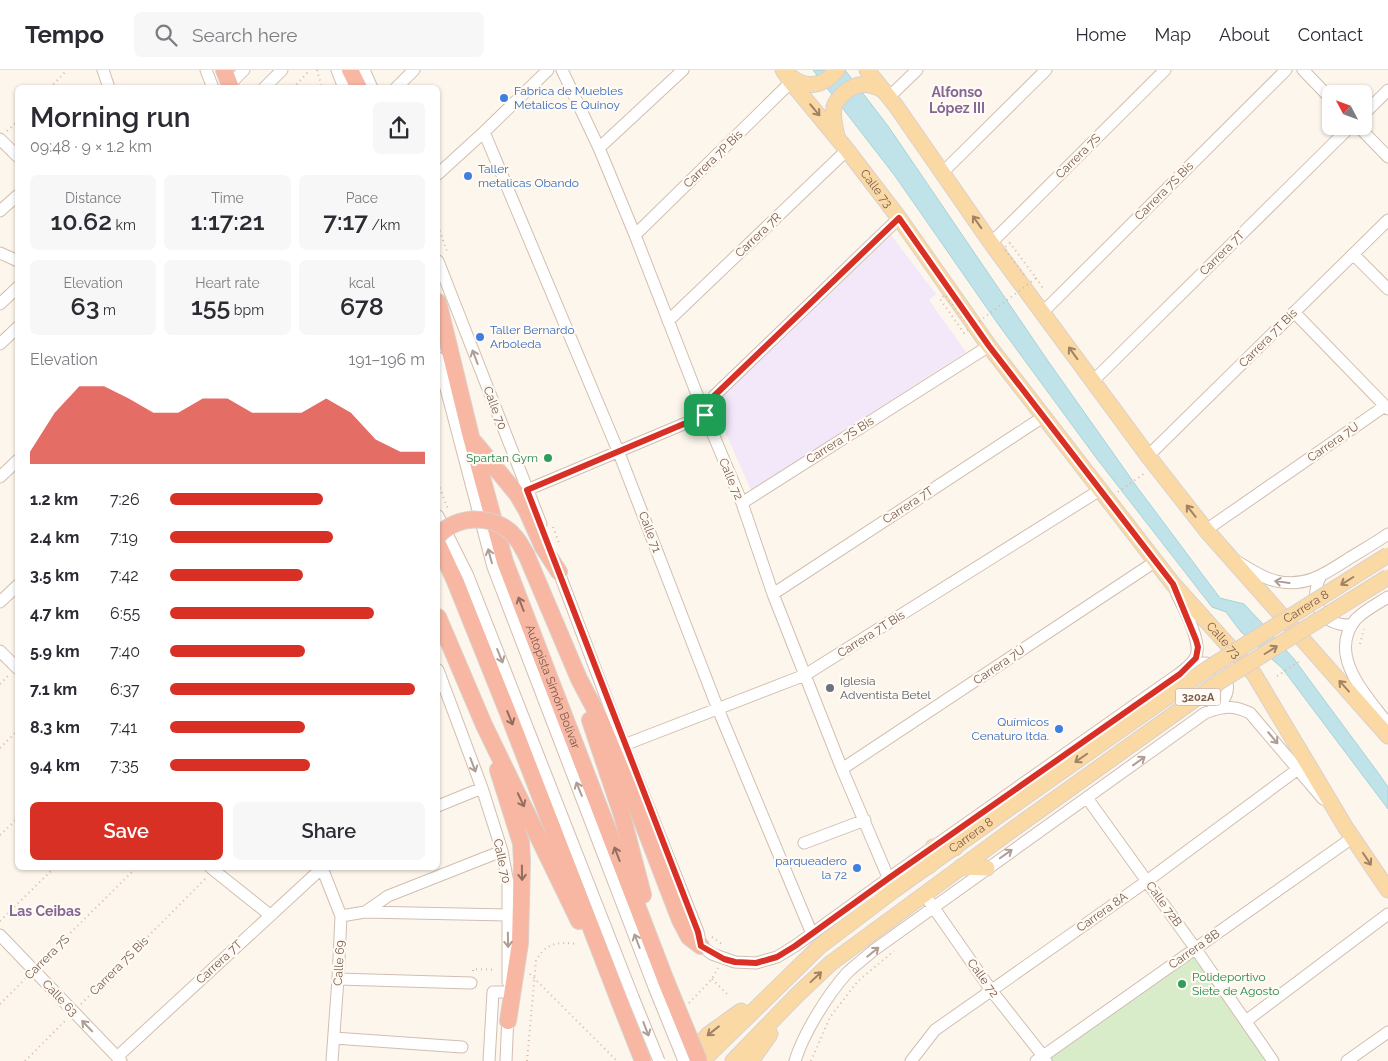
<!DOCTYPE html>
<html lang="en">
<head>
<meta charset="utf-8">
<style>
  :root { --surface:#fff; --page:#f7f7f7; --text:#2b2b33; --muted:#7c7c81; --line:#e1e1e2; --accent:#d93025 }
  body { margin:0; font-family:Raleway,sans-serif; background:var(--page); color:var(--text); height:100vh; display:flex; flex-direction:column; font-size:19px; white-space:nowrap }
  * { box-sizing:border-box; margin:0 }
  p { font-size:16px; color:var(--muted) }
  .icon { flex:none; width:28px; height:28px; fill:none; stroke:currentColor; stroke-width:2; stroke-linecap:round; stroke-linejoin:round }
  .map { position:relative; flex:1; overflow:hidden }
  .panel { position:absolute; left:15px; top:15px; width:425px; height:785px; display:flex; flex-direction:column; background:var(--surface); border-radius:8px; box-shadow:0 1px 4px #0004 }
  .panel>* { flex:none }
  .needle { width:32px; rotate:311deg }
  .fabs { position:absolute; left:1322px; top:15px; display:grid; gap:10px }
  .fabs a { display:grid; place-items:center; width:50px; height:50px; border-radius:8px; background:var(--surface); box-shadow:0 1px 4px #0004; font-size:25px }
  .pin { position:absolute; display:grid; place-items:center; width:42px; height:42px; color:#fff; margin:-21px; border-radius:10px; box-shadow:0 2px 8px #0006 }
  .round { display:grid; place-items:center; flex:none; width:52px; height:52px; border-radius:8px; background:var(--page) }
  .head { display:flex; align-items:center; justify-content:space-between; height:85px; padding:0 15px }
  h1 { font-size:28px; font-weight:600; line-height:38px }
  .metrics { display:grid; grid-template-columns:repeat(3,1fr); gap:8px; height:85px; padding:5px 15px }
  .metrics div { display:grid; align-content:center; border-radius:8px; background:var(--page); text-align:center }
  .metrics b { font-size:25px; font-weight:600 }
  .metrics small { font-size:14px; font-weight:400 }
  .metrics p { font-size:14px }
  .chart { height:140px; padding:10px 15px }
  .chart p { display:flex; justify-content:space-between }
  .chart svg { width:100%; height:90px; margin-top:5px; fill:var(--accent); opacity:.7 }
  .action { display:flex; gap:10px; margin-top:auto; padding:10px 15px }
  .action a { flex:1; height:58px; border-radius:8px; background:var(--accent); color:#fff; font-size:20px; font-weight:600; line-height:58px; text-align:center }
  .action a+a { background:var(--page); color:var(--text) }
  ul { padding:0 15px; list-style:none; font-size:16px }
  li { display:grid; grid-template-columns:80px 60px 1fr; align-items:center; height:38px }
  li i { height:12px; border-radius:6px; background:var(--accent) }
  header { display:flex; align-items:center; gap:30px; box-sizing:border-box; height:70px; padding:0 25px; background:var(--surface); border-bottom:1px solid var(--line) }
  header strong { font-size:24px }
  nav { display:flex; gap:28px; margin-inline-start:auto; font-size:18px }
  .search { width:350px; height:45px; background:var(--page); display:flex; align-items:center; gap:12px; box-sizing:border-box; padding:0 18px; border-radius:8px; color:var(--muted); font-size:19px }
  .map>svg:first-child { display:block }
</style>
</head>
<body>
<header>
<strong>Tempo</strong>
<div class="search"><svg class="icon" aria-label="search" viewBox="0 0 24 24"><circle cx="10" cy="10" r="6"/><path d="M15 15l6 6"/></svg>Search here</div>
<nav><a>Home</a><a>Map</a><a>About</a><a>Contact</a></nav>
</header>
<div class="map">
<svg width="1388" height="991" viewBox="0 0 1388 991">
  <rect width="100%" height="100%" fill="#fdf6ec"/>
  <path fill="#f3e8fa" d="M891 165 936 224 929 230 966 282 751 420 714 337 718 328Z"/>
  <path fill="#d8ecc9" d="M1195 878 1273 991H1046Z"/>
  <path fill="#bfe3e8" stroke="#a5d3da" d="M813 0H845L888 56 1048 291 1137 417 1220 528 1244 534 1259 550 1294 589 1379 704 1388 717V739L1282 598 1241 562 1226 542 1212 537 1097 389 998 254 895 106Z"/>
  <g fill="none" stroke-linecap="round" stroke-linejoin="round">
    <g stroke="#d1beb0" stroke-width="13">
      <path id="minor" d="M103 0 109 18
        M206 0 213 18
        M337 0 344 18
        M364 0 372 18
        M562 0 599 78 635 165 705 345 742 433 773 524 842 699 891 814
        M1303 0 1331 29
        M226 18 244 0
        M264 18 282 0
        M396 18 414 0
        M889 27 917 0
        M1364 44 1388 20
        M1358 56 1388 87
        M484 62 619 383 718 639 812 864
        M0 69 18 87
        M599 78 683 0
        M943 102 1046 0
        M438 104 484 62 548 0
        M0 141 18 125
        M635 165 791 12
        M991 173 1165 0
        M0 183 18 191
        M1353 184 1388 219
        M438 191 541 454
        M0 234 18 217
        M1043 242 1286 0
        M1294 242 1388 339
        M668 251 847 80
        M0 274 18 257
        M438 288 493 497 654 917
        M1093 311 1351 56
        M1148 386 1388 150
        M0 407 18 390
        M527 420 705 345 714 326 899 148
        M742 433 989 276
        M438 446 468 506 633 927
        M1206 460 1385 336
        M1238 492C1250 499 1262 508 1276 511 1305 518 1325 504 1348 489 1361 481 1375 473 1388 464
        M557 497 624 675 698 862 701 876 712 884 735 892 756 893 777 887 795 876 889 808 1180 603C1185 599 1193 594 1196 586 1202 571 1183 537 1176 522
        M1320 507C1308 534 1323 556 1352 555
        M773 524 1043 347
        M1388 527C1377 534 1365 540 1356 549 1326 585 1367 626 1388 654
        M0 532 18 515
        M0 581 18 599
        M1188 599C1193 596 1197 593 1203 593 1221 592 1235 615 1223 630 1221 633 1216 635 1213 638
        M438 600 482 718 502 781 508 813V912
        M624 675 805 605 1100 420
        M842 699 1156 491
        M1087 728 1195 878 1273 991
        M438 736 482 718
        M804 773 865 750
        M211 798 270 845
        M322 798 341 846 338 909 332 991
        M929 831 991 920 1043 986 1046 991
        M365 842 388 826 502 781
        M341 846 365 842 507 845
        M0 865 121 991
        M338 909 471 913
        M1246 951 1388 844
        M334 968 462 977
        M117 987 322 798
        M489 991 493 922H508
        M506 991 508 945
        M795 991C803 964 828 924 847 903 855 895 865 888 874 880L1205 643C1224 636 1232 635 1250 643L1323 729
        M911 991 935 960 1147 811 1298 699
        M1036 991 1352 768
        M1347 991 1388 962"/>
    </g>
    <g stroke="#dad1cd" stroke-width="17">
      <g id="major">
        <path id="s1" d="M783 0 791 12 847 80 899 148 989 276 1173 514 1254 604 1346 758 1388 820"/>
        <path d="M867 0 896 36 991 173 1148 386 1206 460 1388 666"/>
        <path d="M790 6C806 20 824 16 837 0"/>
        <path d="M837 66C835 57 832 47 834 37 835 32 839 28 843 24 856 12 868 12 883 20"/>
        <path d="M929 796 933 777 955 778"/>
        <path d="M961 797 987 798"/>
        <path d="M687 987 709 964 741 941"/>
        <path id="s2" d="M702 991 820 876 894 820 1005 741"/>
        <path d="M733 991 797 925 831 893 1016 757"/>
        <path d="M751 991 770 964"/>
      </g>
    </g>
    <g stroke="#dad1cd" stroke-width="18">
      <g id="highway">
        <path d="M224 0 231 18"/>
        <path d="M350 0 359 18"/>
        <path id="s3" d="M438 232 471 367 505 492 666 911"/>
        <path d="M475 373 517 424 527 441 543 477 559 502"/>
        <path d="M438 474 455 511 508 643 620 933"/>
        <path d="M526 484 579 609 599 647 637 738 680 850 689 867 701 876"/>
        <path d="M438 547 484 655 579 851"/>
        <path d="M590 650 622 745 643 825"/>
        <path d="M498 700 521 773 522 791 520 873 508 951"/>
      </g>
    </g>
    <path stroke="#d9b8a5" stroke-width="2" stroke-dasharray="1 4" stroke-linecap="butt" d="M317 0 322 18
      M50 18 67 0
      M293 18 310 0
      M7 61 18 51
      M438 156 448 184
      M1036 208 1042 217 1041 218
      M438 413 448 439
      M1118 422 1145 403
      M553 457 560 476
      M1360 574 1364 559
      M1277 606 1302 590
      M0 614 9 605
      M0 678 18 660
      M0 765 18 748
      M0 851 54 798
      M712 867 722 874
      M42 891 136 798
      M473 901V899L496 900
      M530 904 617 991
      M712 909 728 925
      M689 933 712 909 718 898
      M0 934 25 909
      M81 934 206 808
      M25 991 66 950
      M527 991 536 891C544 874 558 871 576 874
      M811 991 830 947 858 911 894 881"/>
    <use href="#minor" stroke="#fff" stroke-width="11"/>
    <use href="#major" stroke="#fbd9a5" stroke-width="15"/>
    <use href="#highway" stroke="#f7b7a3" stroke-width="16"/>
    <g stroke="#d1beb0" stroke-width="13" stroke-linecap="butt">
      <path id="minor-bridge" d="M654 917 684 991
        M633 927 659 991"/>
    </g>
    <g stroke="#dad1cd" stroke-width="17" stroke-linecap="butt">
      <g id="major-bridge">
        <path id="s4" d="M1005 741 1207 599 1388 485"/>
        <path d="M1016 757 1219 612 1388 507"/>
      </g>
    </g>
    <g stroke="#dad1cd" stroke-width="18" stroke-linecap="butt">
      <path id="highway-bridge" d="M438 466C456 444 497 444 515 467 520 472 522 478 526 484
        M666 911 699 991
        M620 933 643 991"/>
    </g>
    <path stroke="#d9b8a5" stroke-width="2" stroke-dasharray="1 4" stroke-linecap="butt" d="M968 255 945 225 940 229 964 263 1036 208 1010 173 1004 178 1025 206"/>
    <use href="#minor-bridge" stroke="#fff" stroke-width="11"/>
    <use href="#major-bridge" stroke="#fbd9a5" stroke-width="15"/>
    <use href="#highway-bridge" stroke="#f7b7a3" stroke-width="16"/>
  </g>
  <defs><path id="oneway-shaft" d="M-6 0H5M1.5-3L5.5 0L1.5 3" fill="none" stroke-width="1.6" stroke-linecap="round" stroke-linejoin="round" transform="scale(1.25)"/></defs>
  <g stroke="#a18267">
    <use href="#oneway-shaft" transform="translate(815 40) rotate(50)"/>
    <use href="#oneway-shaft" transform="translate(977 152) rotate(-125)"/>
    <use href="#oneway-shaft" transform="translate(1073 283) rotate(-126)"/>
    <use href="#oneway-shaft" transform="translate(1191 441) rotate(-128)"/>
    <use href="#oneway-shaft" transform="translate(1347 511) rotate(148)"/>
    <use href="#oneway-shaft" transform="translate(1271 580) rotate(-32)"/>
    <use href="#oneway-shaft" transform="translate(1344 616) rotate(-132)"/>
    <use href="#oneway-shaft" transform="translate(1081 688) rotate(145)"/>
    <use href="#oneway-shaft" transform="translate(1367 789) rotate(56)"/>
    <use href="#oneway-shaft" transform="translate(816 907) rotate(-43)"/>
    <use href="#oneway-shaft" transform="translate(713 961) rotate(142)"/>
  </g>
  <g stroke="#af9d94">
    <use href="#oneway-shaft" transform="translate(475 287) rotate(-111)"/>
    <use href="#oneway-shaft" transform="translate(490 486) rotate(-105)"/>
    <use href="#oneway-shaft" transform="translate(1282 512) rotate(-172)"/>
    <use href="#oneway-shaft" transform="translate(500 586) rotate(68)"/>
    <use href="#oneway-shaft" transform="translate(1273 668) rotate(50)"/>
    <use href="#oneway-shaft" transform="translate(1139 691) rotate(-36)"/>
    <use href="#oneway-shaft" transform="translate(473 695) rotate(69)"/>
    <use href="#oneway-shaft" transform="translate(579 719) rotate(-112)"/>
    <use href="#oneway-shaft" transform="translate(1006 784) rotate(-35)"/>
    <use href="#oneway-shaft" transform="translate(508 870) rotate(89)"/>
    <use href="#oneway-shaft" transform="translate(637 871) rotate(-111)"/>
    <use href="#oneway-shaft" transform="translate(873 882) rotate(-39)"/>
    <use href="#oneway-shaft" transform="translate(87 956) rotate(-134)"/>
    <use href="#oneway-shaft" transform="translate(646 959) rotate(69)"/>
  </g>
  <g stroke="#936e5e">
    <use href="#oneway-shaft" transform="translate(521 534) rotate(-111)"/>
    <use href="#oneway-shaft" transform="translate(510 648) rotate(68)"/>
    <use href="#oneway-shaft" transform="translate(521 730) rotate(65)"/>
    <use href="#oneway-shaft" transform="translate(617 784) rotate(-111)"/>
    <use href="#oneway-shaft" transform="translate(522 803) rotate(89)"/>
  </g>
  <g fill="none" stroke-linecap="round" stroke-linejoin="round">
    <g stroke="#fff" stroke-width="10">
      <path id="route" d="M899 148 989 276 1173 514 1196 570 1198 577 1196 588 1180 604 889 808 795 876 777 887 756 893 735 892 724 889 701 876 698 862 527 420 705 345 714 326Z"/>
    </g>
    <use href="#route" stroke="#d93025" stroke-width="6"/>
  </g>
  <g fill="#3f7fe0" stroke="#fffaf3" stroke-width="2">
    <circle cx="504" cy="28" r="5"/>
    <circle cx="468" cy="106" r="5"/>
    <circle cx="480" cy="267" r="5"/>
    <circle cx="1059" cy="659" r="5"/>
    <circle cx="857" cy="798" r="5"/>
  </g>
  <g fill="#2e9e5b" stroke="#fffaf3" stroke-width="2">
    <circle cx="548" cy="388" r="5"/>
    <circle cx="1182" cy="914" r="5"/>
  </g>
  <circle fill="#6b7280" stroke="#fffaf3" stroke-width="2" cx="830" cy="618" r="5"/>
  <g text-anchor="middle" stroke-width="4.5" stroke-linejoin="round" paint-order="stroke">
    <rect fill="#fffaf3" stroke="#a28b7f" stroke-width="1" x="1175.5" y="618.5" width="45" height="17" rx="4"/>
    <g font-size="11" font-weight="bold" fill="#7a5c4d">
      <text x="1198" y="631">3202A</text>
    </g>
    <g font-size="12" fill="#366cbe" stroke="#fffaf3" text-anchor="start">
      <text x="514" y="25">Fabrica de Muebles<tspan x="514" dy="14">Metalicos E Quinoy</tspan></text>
      <text x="478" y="103">Taller<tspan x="478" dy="14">metalicas Obando</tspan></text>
      <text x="490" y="264">Taller Bernardo<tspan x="490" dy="14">Arboleda</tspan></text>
      <text x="1049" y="656" text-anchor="end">Químicos<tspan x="1049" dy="14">Cenaturo ltda.</tspan></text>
      <text x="847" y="795" text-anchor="end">parqueadero<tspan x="847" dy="14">la 72</tspan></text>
    </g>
    <g font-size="12" fill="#7a5c4d" stroke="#fffaf3">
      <text transform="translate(1078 86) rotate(-45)" y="4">Carrera 7S</text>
      <text transform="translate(713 89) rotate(-44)" y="4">Carrera 7P Bis</text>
      <text dy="4" stroke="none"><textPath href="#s1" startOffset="151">Calle 73</textPath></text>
      <text transform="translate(1164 121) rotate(-45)" y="4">Carrera 7S Bis</text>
      <text transform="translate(758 165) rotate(-44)" y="4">Carrera 7R</text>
      <text transform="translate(1222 183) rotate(-45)" y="4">Carrera 7T</text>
      <text transform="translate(1268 268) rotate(-45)" y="4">Carrera 7T Bis</text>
      <text transform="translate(495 338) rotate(69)" y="4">Calle 70</text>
      <text transform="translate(840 370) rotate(-32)" y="4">Carrera 7S Bis</text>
      <text transform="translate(1333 372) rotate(-35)" y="4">Carrera 7U</text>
      <text transform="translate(731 409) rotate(67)" y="4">Calle 72</text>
      <text transform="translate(908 435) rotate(-33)" y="4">Carrera 7T</text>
      <text transform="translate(650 462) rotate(69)" y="4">Calle 71</text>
      <text dy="4" stroke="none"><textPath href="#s4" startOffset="364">Carrera 8</textPath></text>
      <text transform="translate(871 564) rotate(-32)" y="4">Carrera 7T Bis</text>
      <text dy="4" stroke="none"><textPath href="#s1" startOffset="721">Calle 73</textPath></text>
      <text transform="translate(999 595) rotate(-34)" y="4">Carrera 7U</text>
      <text dy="4" stroke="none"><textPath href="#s3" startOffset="402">Autopista Simón Bolívar</textPath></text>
      <text dy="4" stroke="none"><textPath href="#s2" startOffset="352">Carrera 8</textPath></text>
      <text transform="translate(502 791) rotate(78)" y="4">Calle 70</text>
      <text transform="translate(1164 834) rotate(54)" y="4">Calle 72B</text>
      <text transform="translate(1102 842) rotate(-35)" y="4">Carrera 8A</text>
      <text transform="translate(1194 879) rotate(-35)" y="4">Carrera 8B</text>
      <text transform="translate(47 887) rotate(-45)" y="4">Carrera 7S</text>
      <text transform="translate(219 892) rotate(-43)" y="4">Carrera 7T</text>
      <text transform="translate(339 893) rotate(-87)" y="4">Calle 69</text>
      <text transform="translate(119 896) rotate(-45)" y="4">Carrera 7S Bis</text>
      <text transform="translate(983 908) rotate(54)" y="4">Calle 72</text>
      <text transform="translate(60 928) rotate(46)" y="4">Calle 63</text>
    </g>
    <g font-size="12" fill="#27864d" stroke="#fffaf3" text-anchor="end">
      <text x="538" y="392">Spartan Gym</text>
      <text x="1192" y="911" text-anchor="start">Polideportivo<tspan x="1192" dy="14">Siete de Agosto</tspan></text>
    </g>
    <g font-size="12" fill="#5b616d" stroke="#fffaf3" text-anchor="start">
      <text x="840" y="615">Iglesia<tspan x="840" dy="14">Adventista Betel</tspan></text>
    </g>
    <g font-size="14" font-weight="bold" fill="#846695" stroke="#fffaf3">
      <text x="957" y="27">Alfonso<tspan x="957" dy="16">López III</tspan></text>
      <text x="45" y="846">Las Ceibas</text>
    </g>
  </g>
</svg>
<div class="fabs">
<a><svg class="needle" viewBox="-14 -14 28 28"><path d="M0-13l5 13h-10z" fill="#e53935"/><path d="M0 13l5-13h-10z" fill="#7c7c81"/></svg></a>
</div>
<div class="pin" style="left:705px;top:345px;background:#1e9e55"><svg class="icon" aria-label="arrive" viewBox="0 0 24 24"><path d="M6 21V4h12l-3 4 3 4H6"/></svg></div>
<section class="panel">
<div class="head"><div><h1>Morning run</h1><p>09:48 · 9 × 1.2 km</p></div><a class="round"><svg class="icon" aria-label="share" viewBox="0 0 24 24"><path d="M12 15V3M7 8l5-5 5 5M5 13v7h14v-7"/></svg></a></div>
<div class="metrics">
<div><p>Distance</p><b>10.62<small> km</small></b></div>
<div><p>Time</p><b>1:17:21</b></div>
<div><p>Pace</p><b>7:17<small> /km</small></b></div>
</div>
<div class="metrics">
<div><p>Elevation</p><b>63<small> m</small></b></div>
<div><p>Heart rate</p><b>155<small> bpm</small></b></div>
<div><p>kcal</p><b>678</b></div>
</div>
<div class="chart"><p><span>Elevation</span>191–196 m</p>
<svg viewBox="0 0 160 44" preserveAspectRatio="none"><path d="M0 44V38L10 19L20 6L30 6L40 12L50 19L60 19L70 12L80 12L90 19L100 19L110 19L120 12L130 19L140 32L150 38L160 38V44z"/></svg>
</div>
<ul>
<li><b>1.2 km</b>7:26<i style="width:60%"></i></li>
<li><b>2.4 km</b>7:19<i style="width:64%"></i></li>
<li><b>3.5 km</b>7:42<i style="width:52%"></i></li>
<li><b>4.7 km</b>6:55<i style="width:80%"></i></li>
<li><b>5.9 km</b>7:40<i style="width:53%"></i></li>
<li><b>7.1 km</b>6:37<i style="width:96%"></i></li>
<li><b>8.3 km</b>7:41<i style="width:53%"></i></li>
<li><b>9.4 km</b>7:35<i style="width:55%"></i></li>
</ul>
<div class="action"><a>Save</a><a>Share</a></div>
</section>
</div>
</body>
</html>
